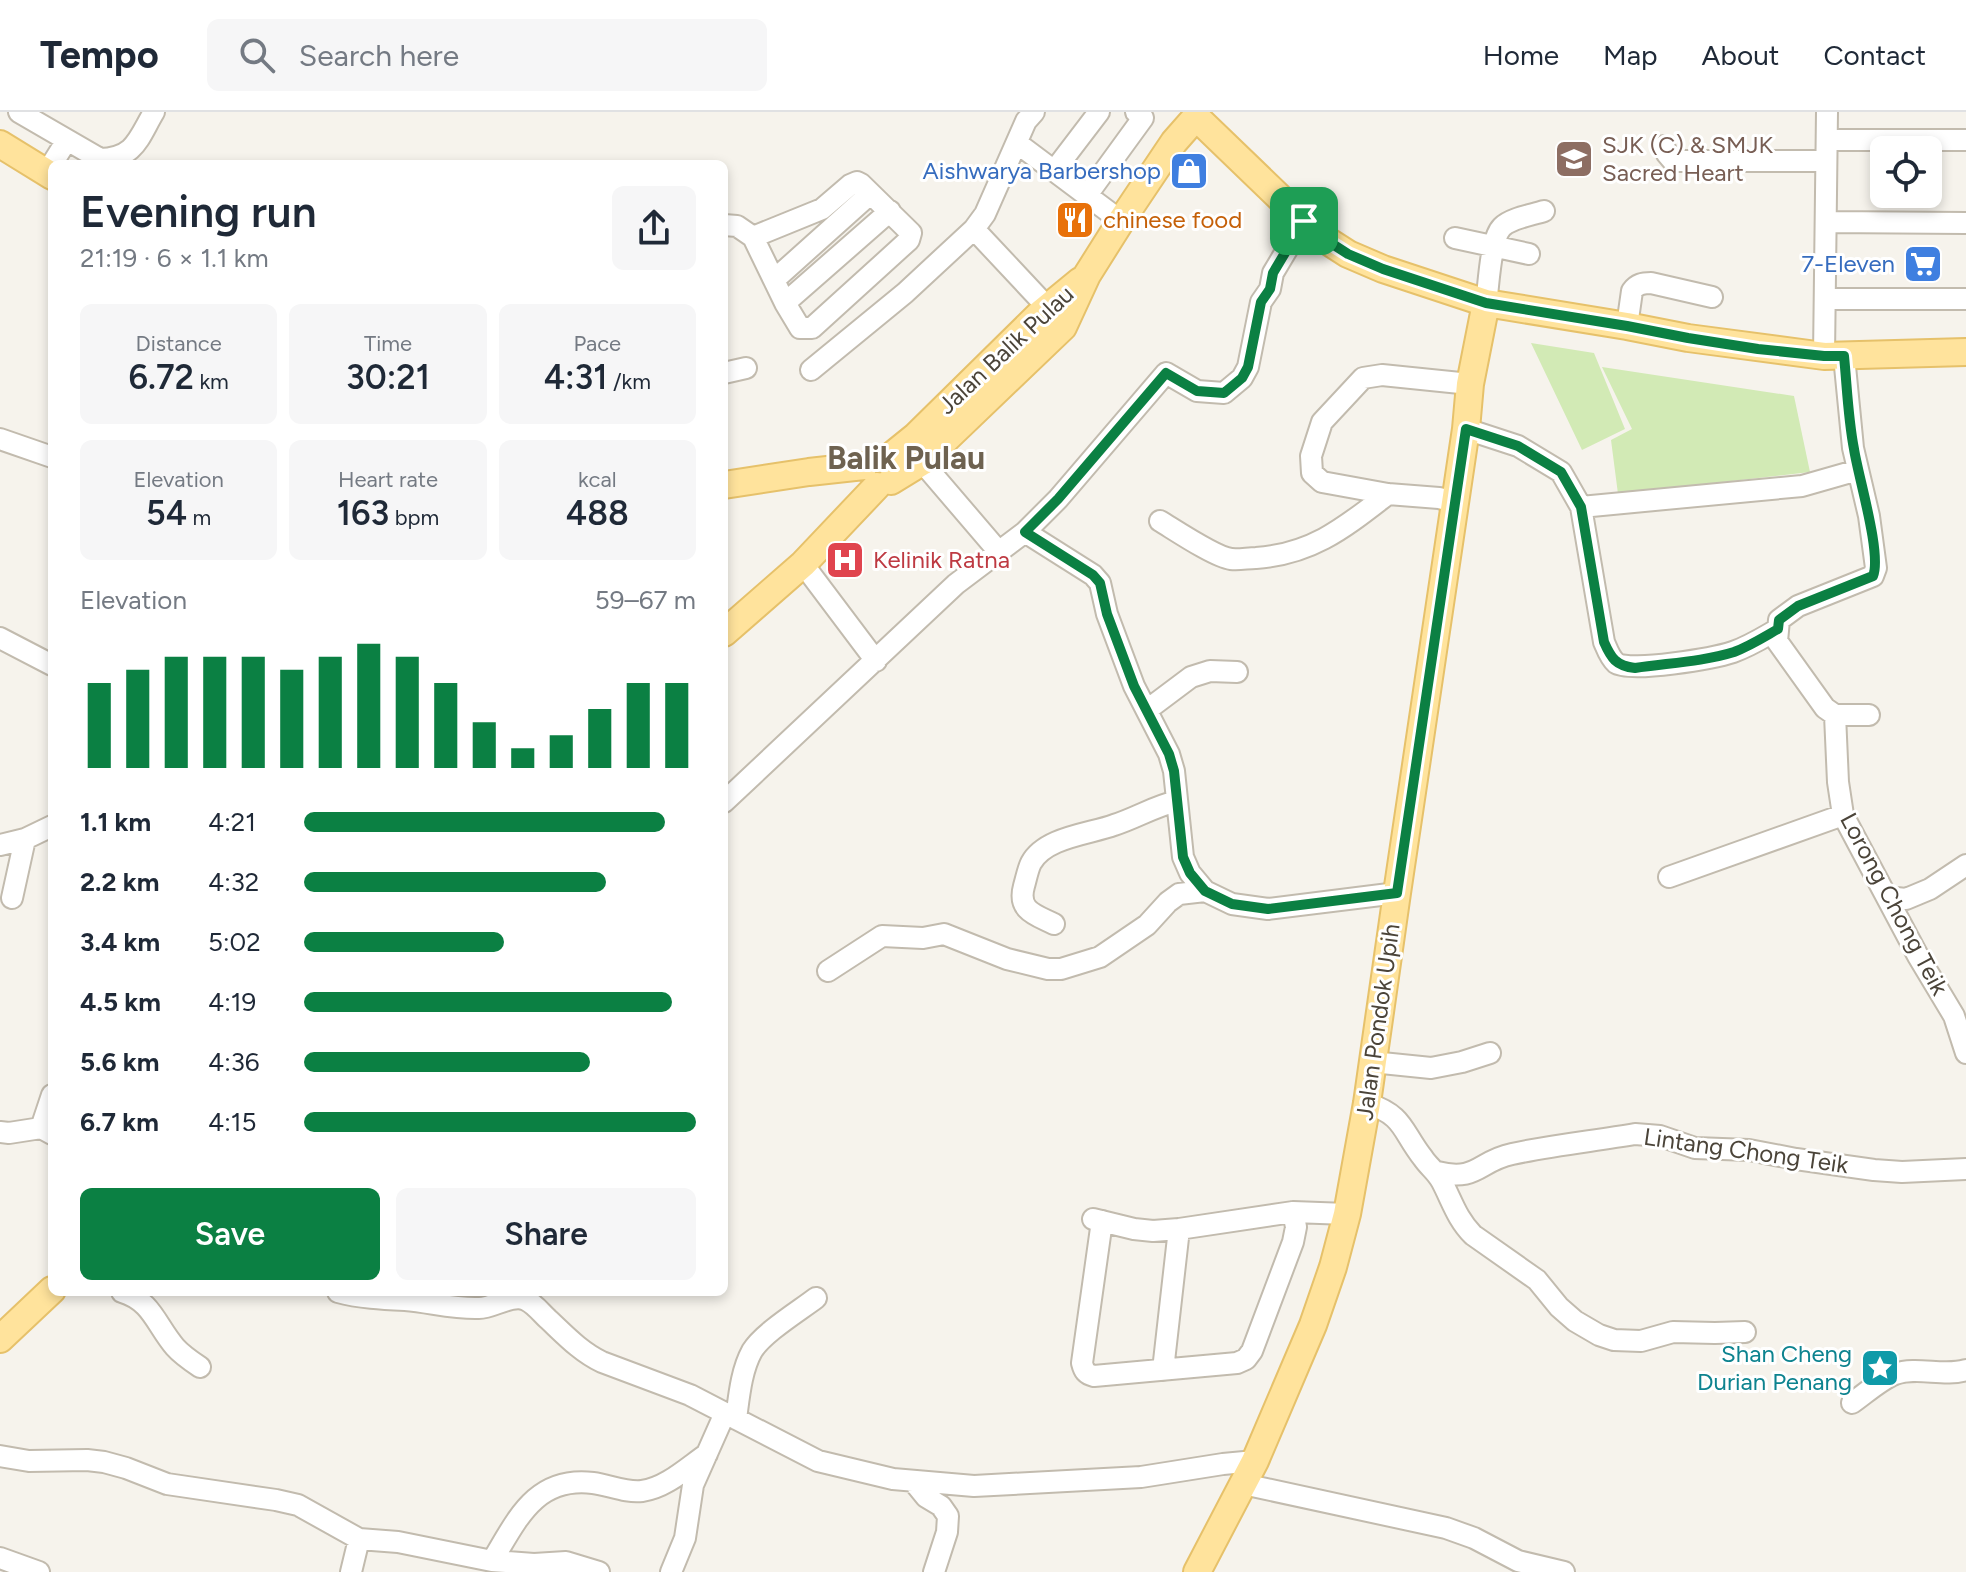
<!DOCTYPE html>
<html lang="en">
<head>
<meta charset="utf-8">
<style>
  :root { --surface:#fff; --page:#f6f6f7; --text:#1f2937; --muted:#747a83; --line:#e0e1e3; --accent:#0b8043 }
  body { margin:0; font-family:Figtree,sans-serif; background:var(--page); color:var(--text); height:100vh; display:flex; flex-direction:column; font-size:30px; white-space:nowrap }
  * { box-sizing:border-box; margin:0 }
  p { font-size:26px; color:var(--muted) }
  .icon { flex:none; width:44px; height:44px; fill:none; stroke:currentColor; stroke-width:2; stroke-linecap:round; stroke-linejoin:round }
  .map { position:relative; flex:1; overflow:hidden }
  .side { position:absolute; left:48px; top:48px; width:680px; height:1136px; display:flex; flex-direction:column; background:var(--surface); border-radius:12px; box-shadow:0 4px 12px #0003 }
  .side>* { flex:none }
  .buttons { position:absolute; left:1870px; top:24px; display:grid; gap:16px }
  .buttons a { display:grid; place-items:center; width:72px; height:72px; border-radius:12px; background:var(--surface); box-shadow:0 4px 12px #0003; font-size:40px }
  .pin { position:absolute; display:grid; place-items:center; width:68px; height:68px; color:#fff; margin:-34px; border-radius:16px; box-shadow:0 4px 12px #0006 }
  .round { display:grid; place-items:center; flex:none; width:84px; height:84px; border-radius:12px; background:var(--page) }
  .head { display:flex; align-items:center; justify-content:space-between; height:136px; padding:0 32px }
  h1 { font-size:44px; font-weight:600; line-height:60px }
  .metrics { display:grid; grid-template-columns:repeat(3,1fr); gap:12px; height:136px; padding:8px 32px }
  .metrics div { display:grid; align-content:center; border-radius:12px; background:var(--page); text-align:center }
  .metrics b { font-size:34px; font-weight:600 }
  .metrics small { font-size:22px; font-weight:400 }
  .metrics p { font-size:22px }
  .chart { height:224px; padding:16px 32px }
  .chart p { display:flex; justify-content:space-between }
  .chart svg { width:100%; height:144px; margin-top:8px; stroke:var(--accent); stroke-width:6 }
  .action { display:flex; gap:16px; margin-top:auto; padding:16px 32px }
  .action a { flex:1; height:92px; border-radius:12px; background:var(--accent); color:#fff; font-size:32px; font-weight:600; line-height:92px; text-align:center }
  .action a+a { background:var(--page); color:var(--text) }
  ul { padding:0 32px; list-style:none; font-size:26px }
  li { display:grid; grid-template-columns:128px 96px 1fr; align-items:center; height:60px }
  li i { height:20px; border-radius:10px; background:var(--accent) }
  header { display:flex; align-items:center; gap:48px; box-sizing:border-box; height:112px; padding:0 40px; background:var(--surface); border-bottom:2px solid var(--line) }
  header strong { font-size:38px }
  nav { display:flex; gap:44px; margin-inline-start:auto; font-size:28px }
  .search { width:560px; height:72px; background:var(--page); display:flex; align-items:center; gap:20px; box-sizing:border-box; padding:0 28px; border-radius:12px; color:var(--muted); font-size:30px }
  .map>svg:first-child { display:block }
</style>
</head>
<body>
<header>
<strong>Tempo</strong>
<div class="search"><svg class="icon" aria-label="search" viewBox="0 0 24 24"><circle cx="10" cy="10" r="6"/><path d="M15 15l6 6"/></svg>Search here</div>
<nav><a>Home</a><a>Map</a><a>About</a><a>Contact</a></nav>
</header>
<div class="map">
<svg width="1966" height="1460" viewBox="0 0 1966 1460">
  <rect width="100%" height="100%" fill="#f6f3ec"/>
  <path fill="#d2eab5" d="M1531 231 1594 241 1625 317 1582 338Z
    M1602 255 1794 284 1810 360 1618 382 1611 328 1632 317Z"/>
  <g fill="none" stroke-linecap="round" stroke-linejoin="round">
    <g stroke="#c2bbae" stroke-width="24">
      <path id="minor" d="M19 0 100 47C135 46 138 27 154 0
        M1827 28H1966
        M1017 31 1121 109
        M1664 34 1667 42 1673 49H1826
        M1054 59 1099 0
        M47 60 67 28
        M1087 83 1143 6 1136 0
        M1826 110 1966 111
        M724 113 737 114 753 125 785 191 800 216H812L909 128 911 121 861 72 857 70 850 73 822 97 753 125
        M974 117 1048 196
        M1455 126 1529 142
        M774 168 870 82
        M1825 187H1966
        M785 191 890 99
        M1486 191C1489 173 1490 127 1502 115 1511 106 1532 103 1544 99
        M1627 214 1632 179C1637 172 1643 171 1651 171L1712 185
        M1824 244 1827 0
        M1844 244 1853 336 1869 404 1876 456 1873 464 1798 494 1779 508 1777 529 1825 596 1835 603 1838 670 1843 703 1918 844 1954 904 1966 941
        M811 258 905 181 974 117 985 102 1026 9 1034 0
        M724 261 746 256
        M1466 317 1518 334 1561 360 1581 395 1604 530C1607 537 1610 546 1616 551 1630 561 1715 546 1733 540 1750 534 1764 525 1778 517
        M0 327 52 345
        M922 350 999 440
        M1455 390 1439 386 1388 382 1322 370 1312 361 1311 344 1322 310 1363 266 1382 263 1470 272
        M1581 395 1802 374 1858 358
        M1160 409C1175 418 1215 445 1231 447 1239 448 1248 446 1256 446 1313 442 1345 415 1388 382
        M1025 420 1093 463 1100 471 1107 502 1134 574 1169 642 1174 659 1183 745 1190 761 1205 779 1232 792 1268 797 1397 781
        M803 452 876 549
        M0 526 52 553
        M1147 598 1191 565 1210 559 1237 560
        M1835 603H1869
        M724 690 956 472 1025 420 1058 387 1166 261 1197 279 1224 281 1242 266 1248 255 1261 190 1270 177 1273 161 1304 109
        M0 733 25 727 52 714
        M1669 765 1843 703
        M1887 785 1906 787 1930 777 1966 753
        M12 786 25 727
        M1054 812C1036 803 1017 799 1024 774 1026 767 1028 757 1031 751 1045 725 1090 722 1114 713 1136 706 1155 694 1177 689
        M828 859 882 824 923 826 944 822 1007 847 1048 857H1061L1100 845 1147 813 1168 790 1179 782 1205 779
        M1372 950 1431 956 1462 950 1490 941
        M1367 991C1405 1004 1401 1018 1423 1046 1429 1055 1437 1060 1442 1070 1452 1089 1457 1107 1473 1123L1537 1168 1559 1195 1575 1209 1599 1223 1614 1228 1641 1229 1673 1220 1715 1221 1745 1220
        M41 1016 52 983
        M0 1020 9 1021 41 1016 52 1022
        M1437 1060C1478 1070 1478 1049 1512 1042 1553 1033 1594 1029 1635 1022L1660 1024 1695 1036 1749 1038 1796 1047 1874 1058 1902 1060 1966 1057
        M1093 1107 1134 1117 1153 1119 1179 1117 1293 1100 1347 1102
        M1102 1109 1082 1251C1084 1259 1086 1262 1094 1264L1237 1251 1246 1247 1252 1239 1293 1130 1296 1115 1293 1100
        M122 1180C152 1189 156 1213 175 1235 182 1243 191 1249 200 1255
        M338 1180C360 1186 382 1187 405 1188 430 1190 454 1197 479 1196 494 1196 512 1181 526 1188 535 1192 542 1202 549 1208 566 1224 581 1240 602 1250L690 1283 818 1349 893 1367 974 1374 1141 1365 1223 1352 1255 1349
        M1163 1258 1179 1117
        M1852 1291C1865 1282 1880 1268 1895 1262 1917 1254 1944 1265 1966 1258
        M736 1307C739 1285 741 1259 752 1239 763 1221 799 1199 816 1186
        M0 1344 29 1349 87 1348 104 1350 126 1356 167 1372 276 1388 298 1393 359 1427 398 1430 492 1449 534 1452 566 1450 599 1460
        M913 1369 926 1385 941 1394 948 1404 947 1420 934 1460
        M1243 1372 1446 1416 1474 1426 1518 1449 1564 1460
        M0 1446 39 1460
        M492 1449C517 1408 535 1364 593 1371 609 1373 626 1381 642 1379 666 1376 688 1355 707 1342
        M351 1460 359 1427
        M671 1460 685 1426 693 1373 725 1301"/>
    </g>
    <g stroke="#e6c16a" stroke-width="30">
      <path id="major" d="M0 32 52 64
        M890 345 916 324 1041 201 1080 169
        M891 369 922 350 1063 215 1087 163 1121 109 1174 30 1196 5 1304 109 1323 126 1348 142 1383 157 1486 191 1627 214 1688 226 1824 244 1966 240
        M724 373 809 360 864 354
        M724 521 803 452 877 374
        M0 1227 52 1178
        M1197 1460 1255 1349 1313 1213 1333 1155 1347 1102 1367 991 1397 781 1466 317 1470 272 1486 191"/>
    </g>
    <use href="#minor" stroke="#fff" stroke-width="20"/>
    <use href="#major" stroke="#ffe39c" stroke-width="26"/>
  </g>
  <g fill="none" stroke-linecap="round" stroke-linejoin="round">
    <g stroke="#fff" stroke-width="16">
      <path id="route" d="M1304 109 1323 126 1348 142 1383 157 1486 191 1627 214 1688 226 1758 237 1824 244H1844C1847 274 1848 306 1854 337 1858 364 1882 442 1873 464L1798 494 1779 508 1778 517C1764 525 1750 534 1734 540 1702 550 1667 551 1635 556 1616 554 1611 546 1604 530L1581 395 1561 360 1518 334 1466 317 1397 781 1268 797 1232 792 1205 779 1190 761 1183 745 1174 659 1169 642 1134 574 1107 502 1100 471 1093 463 1025 420 1058 387 1166 261 1197 279 1224 281 1242 266 1248 255 1261 190 1270 177 1273 161Z"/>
    </g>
    <use href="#route" stroke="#0b8043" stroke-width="10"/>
  </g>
  <defs>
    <g id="school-square" transform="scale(2)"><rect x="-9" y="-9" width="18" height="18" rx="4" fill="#8d6e63" stroke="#fff"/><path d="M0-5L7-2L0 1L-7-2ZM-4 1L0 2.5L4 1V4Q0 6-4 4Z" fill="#fff"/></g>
    <g id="shop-square" transform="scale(2)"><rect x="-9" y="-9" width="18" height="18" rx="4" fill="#3f7fe0" stroke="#fff"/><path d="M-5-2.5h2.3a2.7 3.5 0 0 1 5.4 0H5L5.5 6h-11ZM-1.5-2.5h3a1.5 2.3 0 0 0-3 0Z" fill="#fff"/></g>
    <g id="restaurant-square" transform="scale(2)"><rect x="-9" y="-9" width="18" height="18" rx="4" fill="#e8710a" stroke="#fff"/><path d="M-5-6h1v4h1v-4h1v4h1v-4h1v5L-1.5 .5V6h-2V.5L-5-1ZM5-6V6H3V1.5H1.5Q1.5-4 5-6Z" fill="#fff"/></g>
    <g id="supermarket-square" transform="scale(2)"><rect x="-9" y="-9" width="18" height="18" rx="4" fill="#3f7fe0" stroke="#fff"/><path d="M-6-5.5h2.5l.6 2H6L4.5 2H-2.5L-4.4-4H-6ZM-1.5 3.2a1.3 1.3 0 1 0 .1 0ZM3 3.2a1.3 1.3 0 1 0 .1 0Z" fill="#fff"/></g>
    <g id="hospital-square" transform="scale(2)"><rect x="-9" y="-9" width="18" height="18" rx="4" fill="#e0444e" stroke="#fff"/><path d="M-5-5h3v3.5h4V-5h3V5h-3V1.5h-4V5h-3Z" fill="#fff"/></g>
    <g id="sight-square" transform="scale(2)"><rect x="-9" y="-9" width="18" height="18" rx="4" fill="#0f9aa8" stroke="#fff"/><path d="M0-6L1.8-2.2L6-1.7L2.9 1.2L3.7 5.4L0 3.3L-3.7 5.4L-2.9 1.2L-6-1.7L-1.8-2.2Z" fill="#fff"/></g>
  </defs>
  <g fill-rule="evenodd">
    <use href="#school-square" x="1574" y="47"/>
    <use href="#shop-square" x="1189" y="59"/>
    <use href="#restaurant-square" x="1075" y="108"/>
    <use href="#supermarket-square" x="1923" y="152"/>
    <use href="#hospital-square" x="845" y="448"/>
    <use href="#sight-square" x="1880" y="1256"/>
  </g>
  <g text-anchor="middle" stroke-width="6" stroke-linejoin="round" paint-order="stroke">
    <g font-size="24" fill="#785e54" stroke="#fff" text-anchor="start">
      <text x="1602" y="41">SJK (C) &amp; SMJK<tspan x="1602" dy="28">Sacred Heart</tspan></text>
    </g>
    <g font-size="24" fill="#366cbe" stroke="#fff" text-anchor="end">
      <text x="1161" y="67">Aishwarya Barbershop</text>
      <text x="1895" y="160">7-Eleven</text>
    </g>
    <g font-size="24" fill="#c56008" stroke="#fff" text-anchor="start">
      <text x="1103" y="116">chinese food</text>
    </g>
    <g font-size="24" fill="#4b4439" stroke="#fff">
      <text transform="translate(1006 238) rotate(-43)" y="8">Jalan Balik Pulau</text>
      <text transform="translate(1894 792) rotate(62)" y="8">Lorong Chong Teik</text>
      <text transform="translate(1378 910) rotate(-82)" y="8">Jalan Pondok Upih</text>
      <text transform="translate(1746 1039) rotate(8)" y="8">Lintang Chong Teik</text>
    </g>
    <g font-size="24" fill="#be3a42" stroke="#fff" text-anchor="start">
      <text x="873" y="456">Kelinik Ratna</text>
    </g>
    <g font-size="24" fill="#0d838f" stroke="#fff" text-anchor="end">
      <text x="1852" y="1250">Shan Cheng<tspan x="1852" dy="28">Durian Penang</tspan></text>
    </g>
    <g font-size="32" font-weight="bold" fill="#6e6250" stroke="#fff">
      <text x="906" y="357">Balik Pulau</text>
    </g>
  </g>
</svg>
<div class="buttons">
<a><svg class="icon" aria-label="locate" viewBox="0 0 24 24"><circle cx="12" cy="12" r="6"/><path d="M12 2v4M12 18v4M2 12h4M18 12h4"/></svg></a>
</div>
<div class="pin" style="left:1304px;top:109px;background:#1e9e55"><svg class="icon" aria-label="arrive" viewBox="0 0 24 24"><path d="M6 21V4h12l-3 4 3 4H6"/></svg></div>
<section class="side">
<div class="head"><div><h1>Evening run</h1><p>21:19 · 6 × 1.1 km</p></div><a class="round"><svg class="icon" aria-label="share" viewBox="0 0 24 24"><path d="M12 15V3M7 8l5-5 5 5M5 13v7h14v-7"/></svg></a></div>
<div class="metrics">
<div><p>Distance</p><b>6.72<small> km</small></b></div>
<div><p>Time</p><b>30:21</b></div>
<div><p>Pace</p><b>4:31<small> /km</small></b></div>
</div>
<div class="metrics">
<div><p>Elevation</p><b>54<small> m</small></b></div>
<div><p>Heart rate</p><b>163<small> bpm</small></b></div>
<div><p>kcal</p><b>488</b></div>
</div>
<div class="chart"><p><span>Elevation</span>59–67 m</p>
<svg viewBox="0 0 160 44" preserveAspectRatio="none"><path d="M5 44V18M15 44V14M25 44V10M35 44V10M45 44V10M55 44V14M65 44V10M75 44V6M85 44V10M95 44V18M105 44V30M115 44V38M125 44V34M135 44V26M145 44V18M155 44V18"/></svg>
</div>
<ul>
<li><b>1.1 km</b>4:21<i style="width:92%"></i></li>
<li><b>2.2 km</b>4:32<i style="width:77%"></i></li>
<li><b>3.4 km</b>5:02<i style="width:51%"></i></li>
<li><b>4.5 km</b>4:19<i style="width:94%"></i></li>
<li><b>5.6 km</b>4:36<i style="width:73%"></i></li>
<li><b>6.7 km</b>4:15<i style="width:100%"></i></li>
</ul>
<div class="action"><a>Save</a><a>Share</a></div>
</section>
</div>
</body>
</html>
